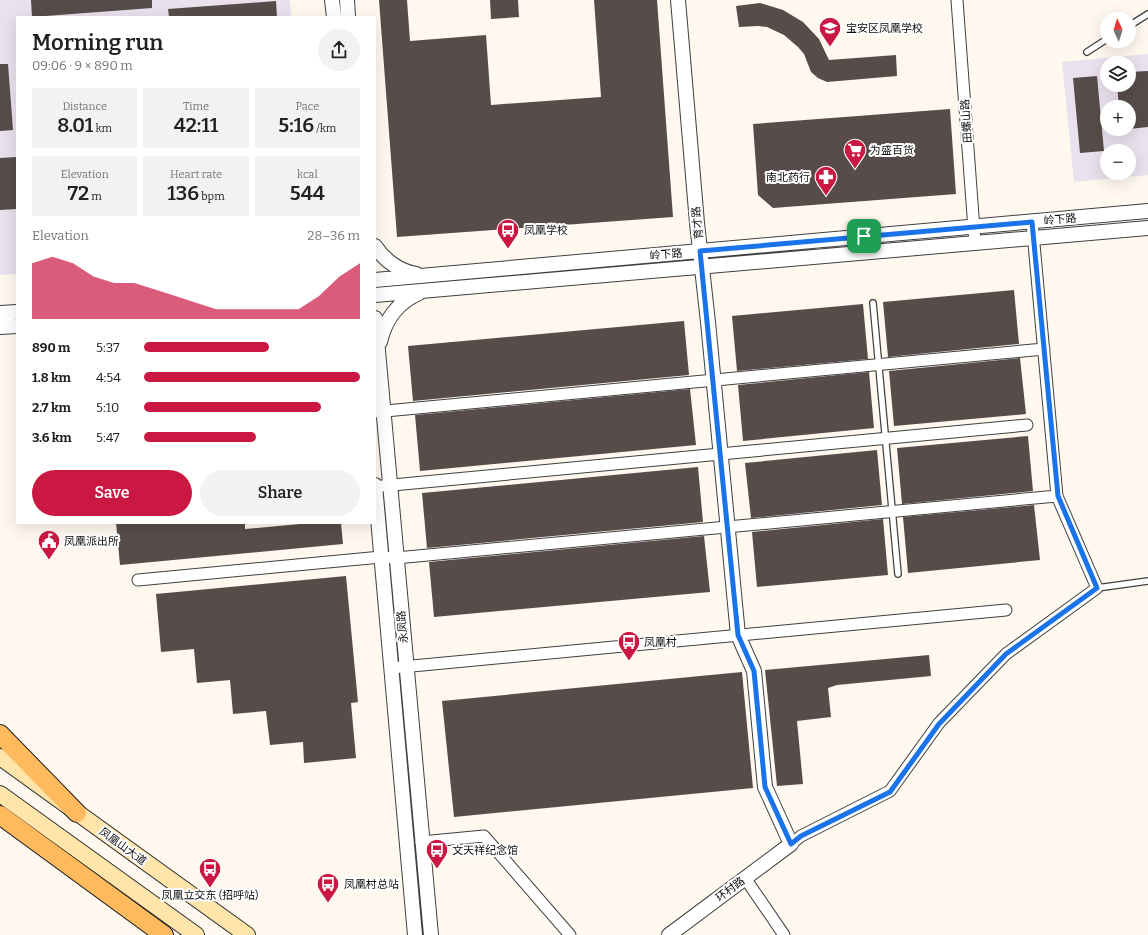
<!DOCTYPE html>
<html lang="en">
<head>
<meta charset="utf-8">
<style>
  :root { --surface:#fff; --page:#f2f2f2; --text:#202124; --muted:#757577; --accent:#cb1842 }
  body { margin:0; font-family:Bitter,"Noto Sans SC",serif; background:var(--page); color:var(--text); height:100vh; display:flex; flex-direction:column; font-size:15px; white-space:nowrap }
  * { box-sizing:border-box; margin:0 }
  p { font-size:13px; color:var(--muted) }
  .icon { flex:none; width:22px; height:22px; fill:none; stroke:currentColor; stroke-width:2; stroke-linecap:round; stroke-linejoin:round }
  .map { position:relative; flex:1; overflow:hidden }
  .panel { position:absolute; left:16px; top:16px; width:360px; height:508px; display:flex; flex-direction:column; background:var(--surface); border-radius:0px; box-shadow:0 4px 16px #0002 }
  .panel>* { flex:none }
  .needle { width:26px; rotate:356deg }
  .buttons { position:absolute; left:1100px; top:12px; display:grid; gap:8px }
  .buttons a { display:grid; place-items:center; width:36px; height:36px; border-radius:50%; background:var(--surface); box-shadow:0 4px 16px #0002; font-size:20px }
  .pin { position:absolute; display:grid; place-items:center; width:34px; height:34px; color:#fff; margin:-17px; border-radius:8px; box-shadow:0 2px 6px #0006 }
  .round { display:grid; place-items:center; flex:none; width:42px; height:42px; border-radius:21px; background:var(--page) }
  .headline { display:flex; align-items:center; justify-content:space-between; height:68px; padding:0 16px }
  h1 { font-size:22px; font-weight:600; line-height:30px }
  .figures { display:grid; grid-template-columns:repeat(3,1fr); gap:6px; height:68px; padding:4px 16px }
  .figures div { display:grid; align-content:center; border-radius:0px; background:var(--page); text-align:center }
  .figures b { font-size:20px; font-weight:600 }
  .figures small { font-size:11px; font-weight:400 }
  .figures p { font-size:11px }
  .chart { height:112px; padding:8px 16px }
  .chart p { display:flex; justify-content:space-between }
  .chart svg { width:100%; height:72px; margin-top:4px; fill:var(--accent); opacity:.7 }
  .primary-button { display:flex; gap:8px; margin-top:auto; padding:8px 16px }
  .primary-button a { flex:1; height:46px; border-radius:24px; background:var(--accent); color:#fff; font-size:16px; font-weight:600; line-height:46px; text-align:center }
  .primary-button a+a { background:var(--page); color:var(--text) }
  ul { padding:0 16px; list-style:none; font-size:13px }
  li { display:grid; grid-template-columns:64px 48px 1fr; align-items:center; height:30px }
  li i { height:10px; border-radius:5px; background:var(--accent) }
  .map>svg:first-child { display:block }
</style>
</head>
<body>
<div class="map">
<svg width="1148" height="935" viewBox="0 0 1148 935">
  <rect width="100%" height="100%" fill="#fff8ee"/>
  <path fill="#e9e1ed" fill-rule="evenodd" d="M0 0H290L291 17H17V274L0 275Z
    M1148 54V175L1074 182 1062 62ZM1107 63H1129V85H1107ZM1107 107H1129V129H1107ZM1107 151H1129V173H1107Z"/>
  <path fill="#574c49" d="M31 0H152V8L32 17Z
    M379 0H407L410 41 486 35 491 105 601 97 594 0H657L673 217 397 237Z
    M490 0H518L519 17 491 19Z
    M276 1 277 17H169L168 9Z
    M760 3 783 10 803 22 819 39 829 60 896 55 897 76 827 82 818 78 811 72 804 54 798 47 784 35 767 27 758 26 739 27 736 6Z
    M0 64H8L13 130 0 131Z
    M1148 71V127L1129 129V107H1119L1117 85H1129V72Z
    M1097 76 1104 151 1080 153 1073 78Z
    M950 109 956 194 773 208 758 195 753 124Z
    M16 157 17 209 0 210V158Z
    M1014 290 1019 344 888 357 883 302Z
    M863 304 868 359 737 371 732 316Z
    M684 321 689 375 413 401 408 346Z
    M1020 358 1026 414 894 426 889 371Z
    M869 372 874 428 743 441 738 385Z
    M690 389 696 445 420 471 415 415Z
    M1028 436 1033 491 902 504 897 448Z
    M877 450 882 505 751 518 745 463Z
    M698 467 703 522 427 548 422 493Z
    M1034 505 1040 560 908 573 903 517Z
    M883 519 888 575 757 587 752 532Z
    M116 523H245V529L311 523H341L343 544 120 565Z
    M704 536 710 592 434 617 429 562Z
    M346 576 358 702 351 703 356 758 304 763 303 742 270 745 266 711 233 714 230 680 197 683 194 649 161 652 156 594Z
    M929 655 931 676 837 685 828 688 831 717 797 721 803 784 777 786 765 670Z
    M742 672 753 788 454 817 442 701Z"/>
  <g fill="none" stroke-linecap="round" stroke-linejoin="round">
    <g stroke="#404040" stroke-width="8">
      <path id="service" d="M1129 26 1148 14
        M1087 52 1107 39
        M873 303 898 574
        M1097 588 1148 581"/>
    </g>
    <g stroke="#404040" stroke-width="13">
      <path id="minor" d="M957 0 975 243
        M375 412 1044 349
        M382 486 1027 425
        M138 580 381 557 396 558 1057 496
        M391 668 1006 610
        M421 842 484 836 570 935
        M791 844 801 836 890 791 939 723 1006 654 1097 588 1057 496 1032 222
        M745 878 784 935"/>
    </g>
    <g stroke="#404040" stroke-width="16">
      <path id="tertiary" d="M332 0 334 17
        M347 0 348 17
        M375 246C384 260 399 271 416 274
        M375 280 1148 211
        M375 295 1148 228
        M0 313 17 312
        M375 318 431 935
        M0 327 17 326
        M380 342C385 320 398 302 419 293
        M375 485 415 935
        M669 935 791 844 765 787 754 671 738 635 708 322 697 223 678 0"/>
    </g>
    <g stroke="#2f2f2f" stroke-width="18">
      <path id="secondary" d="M0 757 247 935
        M0 794 196 935"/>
    </g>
    <g stroke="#1e1e1e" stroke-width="20">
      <path id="primary" d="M0 734 77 813
        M0 815 164 935"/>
    </g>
    <use href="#service" stroke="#fff" stroke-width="5.5"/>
    <use href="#minor" stroke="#fff" stroke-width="11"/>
    <use href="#tertiary" stroke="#fff" stroke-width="14"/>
    <use href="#secondary" stroke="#ffe5a9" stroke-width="16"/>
    <use href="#primary" stroke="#ffba5e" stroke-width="18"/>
  </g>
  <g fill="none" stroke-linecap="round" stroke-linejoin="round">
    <g stroke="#fff" stroke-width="8">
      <path id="route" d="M1032 222 1058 496 1097 588 1006 654 939 724 890 792 801 836 791 844 765 787 754 671 738 635 700 251Z"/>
    </g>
    <use href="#route" stroke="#1a73e8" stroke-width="5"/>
  </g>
  <defs>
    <g id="school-pin" transform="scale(1.15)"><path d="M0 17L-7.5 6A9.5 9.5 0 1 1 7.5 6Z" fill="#cb1842" stroke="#fff"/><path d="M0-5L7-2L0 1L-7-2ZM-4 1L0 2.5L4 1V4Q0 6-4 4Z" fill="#fff"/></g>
    <g id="supermarket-pin" transform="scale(1.15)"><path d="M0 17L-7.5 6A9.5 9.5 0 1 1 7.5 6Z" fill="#cb1842" stroke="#fff"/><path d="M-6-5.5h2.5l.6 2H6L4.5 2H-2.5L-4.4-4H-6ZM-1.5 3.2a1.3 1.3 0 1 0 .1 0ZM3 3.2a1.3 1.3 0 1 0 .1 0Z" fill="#fff"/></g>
    <g id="pharmacy-pin" transform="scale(1.15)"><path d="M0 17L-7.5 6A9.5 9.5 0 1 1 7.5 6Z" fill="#cb1842" stroke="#fff"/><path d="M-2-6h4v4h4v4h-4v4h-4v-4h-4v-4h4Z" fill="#fff"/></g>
    <g id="bus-pin" transform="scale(1.15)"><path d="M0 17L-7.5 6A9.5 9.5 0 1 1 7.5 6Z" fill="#cb1842" stroke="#fff"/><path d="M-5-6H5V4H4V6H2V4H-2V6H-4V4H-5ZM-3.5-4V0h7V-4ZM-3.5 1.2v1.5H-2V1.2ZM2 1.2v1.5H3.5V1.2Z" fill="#fff"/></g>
    <g id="civic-pin" transform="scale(1.15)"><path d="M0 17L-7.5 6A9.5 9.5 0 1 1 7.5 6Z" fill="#cb1842" stroke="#fff"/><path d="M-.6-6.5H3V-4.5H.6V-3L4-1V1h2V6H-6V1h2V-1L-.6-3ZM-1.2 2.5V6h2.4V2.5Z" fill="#fff"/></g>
  </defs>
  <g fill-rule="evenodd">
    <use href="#school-pin" x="830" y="28"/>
    <use href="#supermarket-pin" x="855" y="150"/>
    <use href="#pharmacy-pin" x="826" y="177"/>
    <use href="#bus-pin" x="508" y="230"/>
    <use href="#civic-pin" x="49" y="541"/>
    <use href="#bus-pin" x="629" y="642"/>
    <use href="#bus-pin" x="437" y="850"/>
    <use href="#bus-pin" x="210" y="869"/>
    <use href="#bus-pin" x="328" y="884"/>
  </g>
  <g text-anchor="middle" stroke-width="4" stroke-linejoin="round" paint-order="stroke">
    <g font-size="11" fill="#0d0d0d" stroke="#fff" text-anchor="start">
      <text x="846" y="32">宝安区凤凰学校</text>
      <text x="870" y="154">为盛百货</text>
      <text x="810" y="181" text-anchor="end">南北药行</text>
      <text x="524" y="234">凤凰学校</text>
      <text x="64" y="545">凤凰派出所</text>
      <text x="644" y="646">凤凰村</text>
      <text x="452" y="854">文天祥纪念馆</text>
      <text x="344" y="888">凤凰村总站</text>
      <text x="210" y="899" text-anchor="middle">凤凰立交东 (招呼站)</text>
    </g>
    <g font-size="11" fill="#0d0d0d" stroke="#fff">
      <text transform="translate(966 121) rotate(-94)" y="4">田螺山路</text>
      <text transform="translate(1060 219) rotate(-5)" y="4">岭下路</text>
      <text transform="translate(697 223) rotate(-96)" y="4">育才路</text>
      <text transform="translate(666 254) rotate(-5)" y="4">岭下路</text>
      <text transform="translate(402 627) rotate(-95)" y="4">永凤路</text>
      <text transform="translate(123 846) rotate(36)" y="4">凤凰山大道</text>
      <text transform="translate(730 889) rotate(-37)" y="4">环村路</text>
    </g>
  </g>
</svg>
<div class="buttons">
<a><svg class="needle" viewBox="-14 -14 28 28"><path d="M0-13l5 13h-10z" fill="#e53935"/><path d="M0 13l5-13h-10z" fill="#757577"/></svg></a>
<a><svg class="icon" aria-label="layers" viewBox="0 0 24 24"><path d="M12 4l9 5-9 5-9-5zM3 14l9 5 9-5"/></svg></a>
<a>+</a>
<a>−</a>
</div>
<div class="pin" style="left:864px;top:236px;background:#1e9e55"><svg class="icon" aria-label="arrive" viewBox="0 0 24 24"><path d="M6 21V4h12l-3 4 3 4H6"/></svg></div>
<section class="panel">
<div class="headline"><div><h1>Morning run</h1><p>09:06 · 9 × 890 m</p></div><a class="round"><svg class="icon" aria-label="share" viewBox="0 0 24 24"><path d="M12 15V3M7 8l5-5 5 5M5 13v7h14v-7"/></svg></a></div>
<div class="figures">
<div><p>Distance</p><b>8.01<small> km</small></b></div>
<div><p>Time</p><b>42:11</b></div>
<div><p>Pace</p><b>5:16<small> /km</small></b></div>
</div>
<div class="figures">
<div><p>Elevation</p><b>72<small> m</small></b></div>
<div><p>Heart rate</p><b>136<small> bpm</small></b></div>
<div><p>kcal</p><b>544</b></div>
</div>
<div class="chart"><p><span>Elevation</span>28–36 m</p>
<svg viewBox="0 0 160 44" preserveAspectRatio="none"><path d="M0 44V10L10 6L20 10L30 18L40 22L50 22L60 26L70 30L80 34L90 38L100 38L110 38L120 38L130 38L140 30L150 18L160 10V44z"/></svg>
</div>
<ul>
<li><b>890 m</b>5:37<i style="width:58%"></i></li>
<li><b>1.8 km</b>4:54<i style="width:100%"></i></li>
<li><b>2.7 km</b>5:10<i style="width:82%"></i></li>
<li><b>3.6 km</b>5:47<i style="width:52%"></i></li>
</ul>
<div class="primary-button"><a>Save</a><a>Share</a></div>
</section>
</div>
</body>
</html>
